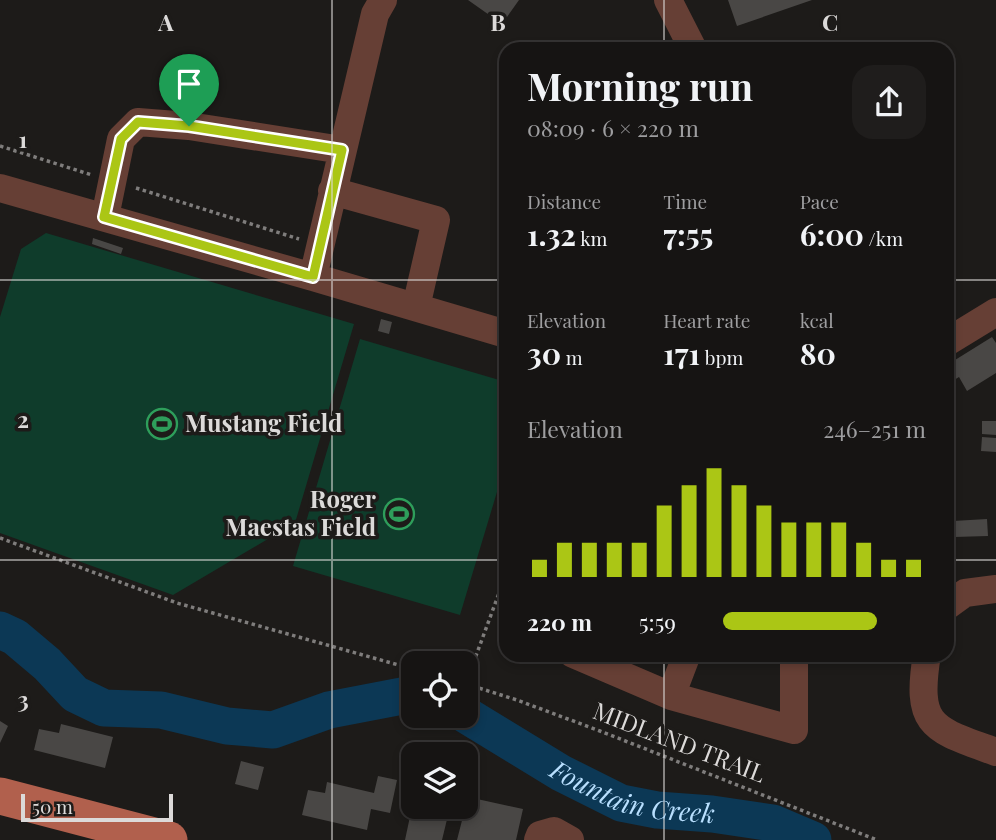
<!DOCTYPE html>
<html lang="en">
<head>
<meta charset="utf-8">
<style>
  :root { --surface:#161413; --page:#1f1d1c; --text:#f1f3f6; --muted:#9e9ea0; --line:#353333; --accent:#abc615 }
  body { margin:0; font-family:"Playfair Display",serif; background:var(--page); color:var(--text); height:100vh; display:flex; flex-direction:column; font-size:26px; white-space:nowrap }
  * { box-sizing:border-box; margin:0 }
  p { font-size:23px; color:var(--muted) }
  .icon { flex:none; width:38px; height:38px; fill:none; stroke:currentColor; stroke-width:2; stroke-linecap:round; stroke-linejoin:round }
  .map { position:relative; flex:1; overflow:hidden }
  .side { position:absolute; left:499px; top:42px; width:455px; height:620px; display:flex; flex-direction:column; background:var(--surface); border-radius:21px; box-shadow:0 4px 10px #0003,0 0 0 2px var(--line) }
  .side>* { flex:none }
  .tools { position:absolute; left:401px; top:651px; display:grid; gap:14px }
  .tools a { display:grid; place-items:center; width:77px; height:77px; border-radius:14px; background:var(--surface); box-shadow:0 4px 10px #0003,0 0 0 2px var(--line); font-size:35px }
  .scale { position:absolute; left:21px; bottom:18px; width:152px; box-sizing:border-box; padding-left:7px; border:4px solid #dcdad9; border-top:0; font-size:19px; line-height:24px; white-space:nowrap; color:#dcdad9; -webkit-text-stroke:5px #1d1b19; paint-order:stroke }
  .pin { position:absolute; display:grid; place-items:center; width:60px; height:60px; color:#fff; margin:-72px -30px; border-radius:50% 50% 50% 0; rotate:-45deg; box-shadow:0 0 7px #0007 }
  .pin .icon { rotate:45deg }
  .round { display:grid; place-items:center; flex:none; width:74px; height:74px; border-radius:21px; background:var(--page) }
  .headline { display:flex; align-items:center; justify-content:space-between; height:119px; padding:0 28px }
  h1 { font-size:38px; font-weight:700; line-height:52px }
  .stats { display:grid; grid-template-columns:repeat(3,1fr); gap:10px; height:119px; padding:7px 28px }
  .stats div { display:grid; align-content:center }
  .stats b { font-size:30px; font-weight:700 }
  .stats small { font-size:19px; font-weight:400 }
  .stats p { font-size:19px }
  .chart { height:196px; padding:14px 28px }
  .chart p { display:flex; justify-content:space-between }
  .chart svg { width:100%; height:126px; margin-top:7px; stroke:var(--accent); stroke-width:6 }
  ul { padding:0 28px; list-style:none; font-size:23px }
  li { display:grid; grid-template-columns:112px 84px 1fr; align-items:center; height:52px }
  li i { height:18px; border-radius:9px; background:var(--accent) }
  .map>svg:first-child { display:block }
</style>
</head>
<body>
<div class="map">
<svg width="996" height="840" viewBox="0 0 996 840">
  <rect width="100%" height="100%" fill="#1d1b19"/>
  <path fill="#0f3c2b" d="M46 233 354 324 295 523 173 595 0 533V317L21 249Z
    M360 339 506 382V462L460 615 293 566Z"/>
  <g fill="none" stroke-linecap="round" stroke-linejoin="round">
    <g stroke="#0c3855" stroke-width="37">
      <path d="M0 630 15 637 47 664 75 694 104 708 161 710 227 726 273 730 329 710 402 696 413 698"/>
      <path id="s1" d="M466 715 561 773 621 803 657 810 712 814 773 823 813 840"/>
    </g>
  </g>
  <path fill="#494745" d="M468 0H519L502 24Z
    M728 0H812L737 26Z
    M93 238 123 248 121 254 92 244Z
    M381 319 392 322 389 334 378 331Z
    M992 337 996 343V373L967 391 959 377 949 383 947 380V365Z
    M982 421H996V435L982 434Z
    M982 437 996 438V452L981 451Z
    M987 519 988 536 954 537 953 521Z
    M0 721 8 726 0 743Z
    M61 724 113 737 105 768 34 750 39 729 59 733Z
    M241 761 264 767 258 790 235 784Z
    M378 776 397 780 390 813 371 809 367 830 302 815 308 790 325 793 327 782 374 793Z
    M468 797 523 809 516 840H457Z
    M412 807H450L442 840H405Z"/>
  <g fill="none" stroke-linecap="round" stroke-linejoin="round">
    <path stroke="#7f7d7c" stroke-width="3.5" stroke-dasharray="3.5 3.5" stroke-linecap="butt" d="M0 146 92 175
      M136 188 299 239
      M0 538 177 603 413 669
      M466 683 506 574
      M466 684 517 700 600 731 877 840"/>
    <path stroke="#663f35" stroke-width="28" d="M668 0 693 49
      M0 188 313 277 506 334
      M332 191 436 220 416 307
      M105 217 121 139 138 122 189 126 342 150
      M313 277 375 14 383 0
      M947 342 996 312
      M947 606 965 593 996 589
      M573 654 671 696 794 730V654
      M927 654C915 728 933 729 996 752
      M671 696 687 654
      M538 840 540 835 554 831 570 840"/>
    <path stroke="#b1604d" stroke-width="37" d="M0 796 169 840"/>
  </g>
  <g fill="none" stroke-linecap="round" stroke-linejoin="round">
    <g stroke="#fff" stroke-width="14">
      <path id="route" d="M138 122 189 126 342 150 313 277 104 217 121 139Z"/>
    </g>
    <use href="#route" stroke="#abc615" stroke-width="9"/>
  </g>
  <path fill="none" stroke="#dcdad9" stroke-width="2" stroke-opacity="0.55" d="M332 0V840M664 0V49M0 280H506M947 280H996M0 560H506M947 560H996M664 654V840"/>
  <defs>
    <g id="stadium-ring" transform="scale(1.575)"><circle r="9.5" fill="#1d1b19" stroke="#2e9e5b" stroke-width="1.5"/><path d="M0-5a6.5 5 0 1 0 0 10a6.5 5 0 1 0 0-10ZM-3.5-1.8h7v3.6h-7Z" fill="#2e9e5b"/></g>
  </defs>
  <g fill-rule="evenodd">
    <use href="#stadium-ring" x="162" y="424"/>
    <use href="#stadium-ring" x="399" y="514"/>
  </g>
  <g text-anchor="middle" stroke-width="7" stroke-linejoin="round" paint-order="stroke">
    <g font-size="24" font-weight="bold" fill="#dcdad9" stroke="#1d1b19" text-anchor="start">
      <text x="185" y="432">Mustang Field</text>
      <text x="376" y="508" text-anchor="end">Roger<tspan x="376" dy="28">Maestas Field</tspan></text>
    </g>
    <g font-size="24" fill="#dcdad9" stroke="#1d1b19">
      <text transform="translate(679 743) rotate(21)" y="8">MIDLAND TRAIL</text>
    </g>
    <g font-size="26" font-style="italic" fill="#b8dffe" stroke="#1d1b19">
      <text dy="9" stroke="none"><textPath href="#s1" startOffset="187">Fountain Creek</textPath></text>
    </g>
  </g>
  <g font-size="23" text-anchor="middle" font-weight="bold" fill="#dcdad9" stroke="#1d1b19" stroke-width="7" stroke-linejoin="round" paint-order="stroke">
    <text x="166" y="31">A</text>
    <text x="498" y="31">B</text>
    <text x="830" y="31">C</text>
    <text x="23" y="148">1</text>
    <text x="23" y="428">2</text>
    <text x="23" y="708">3</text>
  </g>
</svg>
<div class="tools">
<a><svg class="icon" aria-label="locate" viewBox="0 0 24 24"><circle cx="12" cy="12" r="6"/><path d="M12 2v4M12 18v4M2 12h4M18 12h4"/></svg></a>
<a><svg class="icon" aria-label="layers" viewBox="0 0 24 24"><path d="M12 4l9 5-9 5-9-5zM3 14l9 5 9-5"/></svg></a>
</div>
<div class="scale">50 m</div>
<div class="pin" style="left:189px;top:126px;background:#1e9e55"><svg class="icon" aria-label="arrive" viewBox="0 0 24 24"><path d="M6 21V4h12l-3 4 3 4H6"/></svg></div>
<section class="side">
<div class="headline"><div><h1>Morning run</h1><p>08:09 · 6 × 220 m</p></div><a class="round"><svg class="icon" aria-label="share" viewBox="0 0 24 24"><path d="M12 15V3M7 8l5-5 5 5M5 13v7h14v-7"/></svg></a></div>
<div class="stats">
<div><p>Distance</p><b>1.32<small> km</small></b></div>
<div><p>Time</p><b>7:55</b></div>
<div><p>Pace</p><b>6:00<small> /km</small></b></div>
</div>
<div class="stats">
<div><p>Elevation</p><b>30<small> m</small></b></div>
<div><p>Heart rate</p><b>171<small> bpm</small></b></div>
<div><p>kcal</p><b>80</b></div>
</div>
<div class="chart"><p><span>Elevation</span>246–251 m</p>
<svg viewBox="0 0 160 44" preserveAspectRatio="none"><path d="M5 44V38M15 44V32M25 44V32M35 44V32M45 44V32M55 44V19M65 44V12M75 44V6M85 44V12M95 44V19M105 44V25M115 44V25M125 44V25M135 44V32M145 44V38M155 44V38"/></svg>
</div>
<ul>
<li><b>220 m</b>5:59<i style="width:76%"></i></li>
</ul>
</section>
</div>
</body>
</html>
